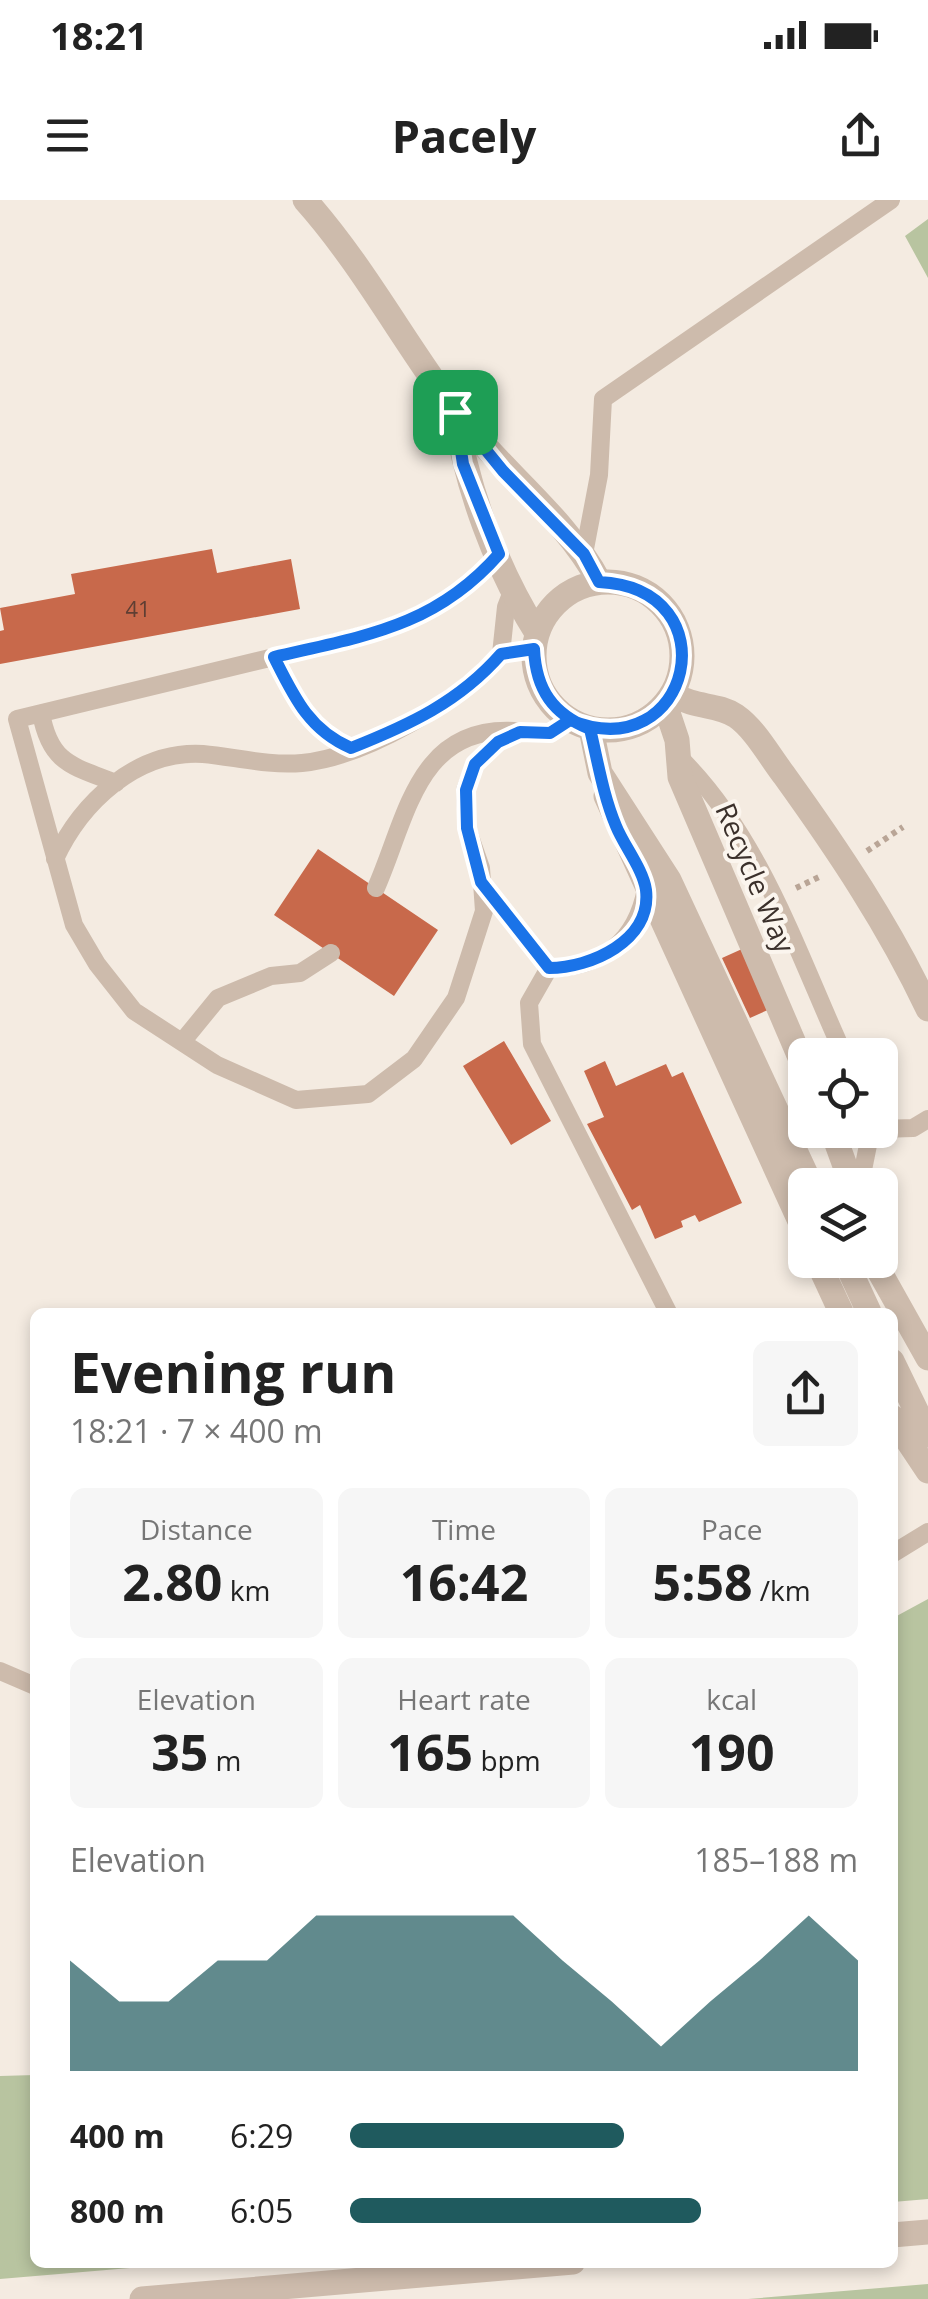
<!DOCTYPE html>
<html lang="en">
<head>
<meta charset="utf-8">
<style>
  :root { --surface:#fff; --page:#f6f6f6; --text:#222; --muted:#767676; --accent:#1f5a5e }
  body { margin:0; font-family:"Open Sans",sans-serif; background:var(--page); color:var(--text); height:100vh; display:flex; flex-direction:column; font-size:38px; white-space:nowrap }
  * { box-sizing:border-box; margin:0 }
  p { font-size:32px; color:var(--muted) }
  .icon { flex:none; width:55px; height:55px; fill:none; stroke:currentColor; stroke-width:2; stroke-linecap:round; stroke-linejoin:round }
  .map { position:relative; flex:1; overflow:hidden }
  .panel { position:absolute; left:30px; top:1108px; width:868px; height:960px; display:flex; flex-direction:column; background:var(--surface); border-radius:15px; box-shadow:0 5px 15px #0003 }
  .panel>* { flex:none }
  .controls { position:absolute; left:788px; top:838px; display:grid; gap:20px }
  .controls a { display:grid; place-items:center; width:110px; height:110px; border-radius:15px; background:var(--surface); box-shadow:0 5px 15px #0003; font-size:50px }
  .pin { position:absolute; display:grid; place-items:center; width:85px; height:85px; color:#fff; margin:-42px; border-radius:20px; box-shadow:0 5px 15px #0006 }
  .round { display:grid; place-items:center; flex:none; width:105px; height:105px; border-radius:15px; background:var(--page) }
  .summary { display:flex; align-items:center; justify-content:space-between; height:170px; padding:0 40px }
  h1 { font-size:55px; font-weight:700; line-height:75px }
  .stats { display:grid; grid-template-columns:repeat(3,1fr); gap:15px; height:170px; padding:10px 40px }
  .stats div { display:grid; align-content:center; border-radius:15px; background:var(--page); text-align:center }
  .stats b { font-size:50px; font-weight:700 }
  .stats small { font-size:28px; font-weight:400 }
  .stats p { font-size:28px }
  .chart { height:280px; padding:20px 40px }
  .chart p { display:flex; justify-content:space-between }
  .chart svg { width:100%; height:180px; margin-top:10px; fill:var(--accent); opacity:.7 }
  ul { padding:0 40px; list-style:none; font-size:32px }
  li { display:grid; grid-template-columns:160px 120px 1fr; align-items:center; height:75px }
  li i { height:25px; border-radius:12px; background:var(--accent) }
  .status { display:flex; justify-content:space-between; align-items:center; height:70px; padding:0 50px; background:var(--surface); direction:ltr }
  .status svg { height:28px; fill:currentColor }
  header { display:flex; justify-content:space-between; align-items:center; height:130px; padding:0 40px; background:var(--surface); font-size:45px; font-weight:700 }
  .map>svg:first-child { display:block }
</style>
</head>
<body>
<div class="status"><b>18:21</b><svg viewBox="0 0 49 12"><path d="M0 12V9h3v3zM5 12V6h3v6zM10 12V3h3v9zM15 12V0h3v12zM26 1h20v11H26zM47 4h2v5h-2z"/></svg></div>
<header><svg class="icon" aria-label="menu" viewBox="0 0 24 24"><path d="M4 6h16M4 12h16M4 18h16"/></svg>Pacely<svg class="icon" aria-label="share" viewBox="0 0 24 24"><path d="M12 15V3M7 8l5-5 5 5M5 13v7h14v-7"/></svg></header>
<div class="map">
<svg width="928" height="2099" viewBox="0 0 928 2099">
  <rect width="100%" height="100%" fill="#f4ebe1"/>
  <path fill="#b8c4a0" d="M928 19V78L905 36Z
    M928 1399V1999L893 2002V1418Z
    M35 1875V2062L189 2063 0 2079V1876Z
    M928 2084V2099H748Z"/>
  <path fill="#c8694b" d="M212 349 217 373 291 359 300 409 0 464V431L4 430 0 408 75 394 71 374Z
    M318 649 438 730 394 796 274 715Z
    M742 749 770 809 750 818 722 758Z
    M504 841 551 921 511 945 463 866Z
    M605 861 616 886 666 864 672 877 683 872 742 1003 699 1022 695 1015 681 1021 683 1027 655 1039 640 1005 632 1010 587 924 604 917 584 871Z"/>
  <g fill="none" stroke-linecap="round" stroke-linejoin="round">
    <path stroke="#b9a596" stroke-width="6" stroke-dasharray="5 5" stroke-linecap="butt" d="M867 651 903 627
      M796 688 821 676"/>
    <path stroke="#cdbbac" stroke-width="18" d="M584 354 599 275 603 199 891 0
      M501 454 506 407 513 389
      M274 457C364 435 435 427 499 354
      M41 513C50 564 73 566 116 583
      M351 548C309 530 294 497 274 457L17 519 74 725 97 764 134 811 217 865 296 900 368 894 414 859 456 798 484 711 481 668 467 628 465 590 475 564 498 542 520 532 550 533 570 520
      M678 556C760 636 797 752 844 855
      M55 659C81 603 136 550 203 554 235 557 269 566 302 563 365 557 460 501 501 454L534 449
      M482 683 549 768C602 768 636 741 646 689
      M376 688C407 618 417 526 514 531
      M549 768 529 803 532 844 668 1112
      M182 842 218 798 271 776 300 773 331 753
      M880 929 913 928 928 919
      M860 985 871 930
      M892 1354 928 1332
      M0 1471 35 1486"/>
    <path stroke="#cdbbac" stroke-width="25" d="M305 0C363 65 404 143 456 212 500 270 565 317 599 381
      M455 211C466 287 496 368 537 433
      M534 456a74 74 0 1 1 148 0a74 74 0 1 1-148 0Z
      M672 494C697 509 716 503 736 516 755 529 770 557 784 575 838 650 889 726 928 809
      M665 504 677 540 680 577 805 869
      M591 529 600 573 669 680 811 985
      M606 596 805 1032
      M832 930 852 985
      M817 1060 841 1112
      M845 1060 869 1112
      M873 1060 928 1158
      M892 1161 928 1235
      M892 1217 928 1271"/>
    <path stroke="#cdbbac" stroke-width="25" d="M892 2035 928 2032
      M142 2099 573 2062"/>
  </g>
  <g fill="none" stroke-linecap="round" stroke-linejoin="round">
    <g stroke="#fff" stroke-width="20">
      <path id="route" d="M455 212 463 264 499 354C435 427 364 436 274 457 294 497 309 530 351 548 409 525 459 502 501 454L534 449C536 490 553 514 590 529 598 562 603 595 616 626 624 646 643 669 646 690 652 741 590 768 549 768L481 682 467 628 466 590 475 564 498 542 520 532 550 533 570 520C691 570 733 388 599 382L584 354 503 271 455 212"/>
    </g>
    <use href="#route" stroke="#1a73e8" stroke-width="12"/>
  </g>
  <g text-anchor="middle" stroke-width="8" stroke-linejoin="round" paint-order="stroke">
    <g font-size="22" fill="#5e3e33">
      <text x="138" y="417">41</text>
    </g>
    <g font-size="28" fill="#3b302b" stroke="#fbf5ee">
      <text transform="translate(755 678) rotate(67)" y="10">Recycle Way</text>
    </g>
  </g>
</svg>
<div class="controls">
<a><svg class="icon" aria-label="locate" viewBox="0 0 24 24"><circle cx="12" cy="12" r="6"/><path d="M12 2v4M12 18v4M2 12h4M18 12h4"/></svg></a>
<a><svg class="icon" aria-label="layers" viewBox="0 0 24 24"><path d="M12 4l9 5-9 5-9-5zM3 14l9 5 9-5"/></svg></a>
</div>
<div class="pin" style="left:455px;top:212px;background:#1e9e55"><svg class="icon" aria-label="arrive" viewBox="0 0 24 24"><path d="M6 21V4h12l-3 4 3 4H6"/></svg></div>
<section class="panel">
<div class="summary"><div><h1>Evening run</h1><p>18:21 · 7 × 400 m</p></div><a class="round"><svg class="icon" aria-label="share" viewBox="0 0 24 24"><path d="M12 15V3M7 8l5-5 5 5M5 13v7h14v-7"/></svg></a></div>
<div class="stats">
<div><p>Distance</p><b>2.80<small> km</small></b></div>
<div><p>Time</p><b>16:42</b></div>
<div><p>Pace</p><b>5:58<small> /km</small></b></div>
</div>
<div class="stats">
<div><p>Elevation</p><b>35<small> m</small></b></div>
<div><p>Heart rate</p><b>165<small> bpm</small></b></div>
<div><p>kcal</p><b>190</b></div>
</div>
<div class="chart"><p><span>Elevation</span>185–188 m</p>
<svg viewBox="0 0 160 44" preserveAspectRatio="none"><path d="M0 44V17L10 27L20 27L30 17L40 17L50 6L60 6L70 6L80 6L90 6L100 17L110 27L120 38L130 27L140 17L150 6L160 17V44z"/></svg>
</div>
<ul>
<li><b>400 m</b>6:29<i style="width:54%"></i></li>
<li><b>800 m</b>6:05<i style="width:69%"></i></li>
</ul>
</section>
</div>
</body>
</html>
